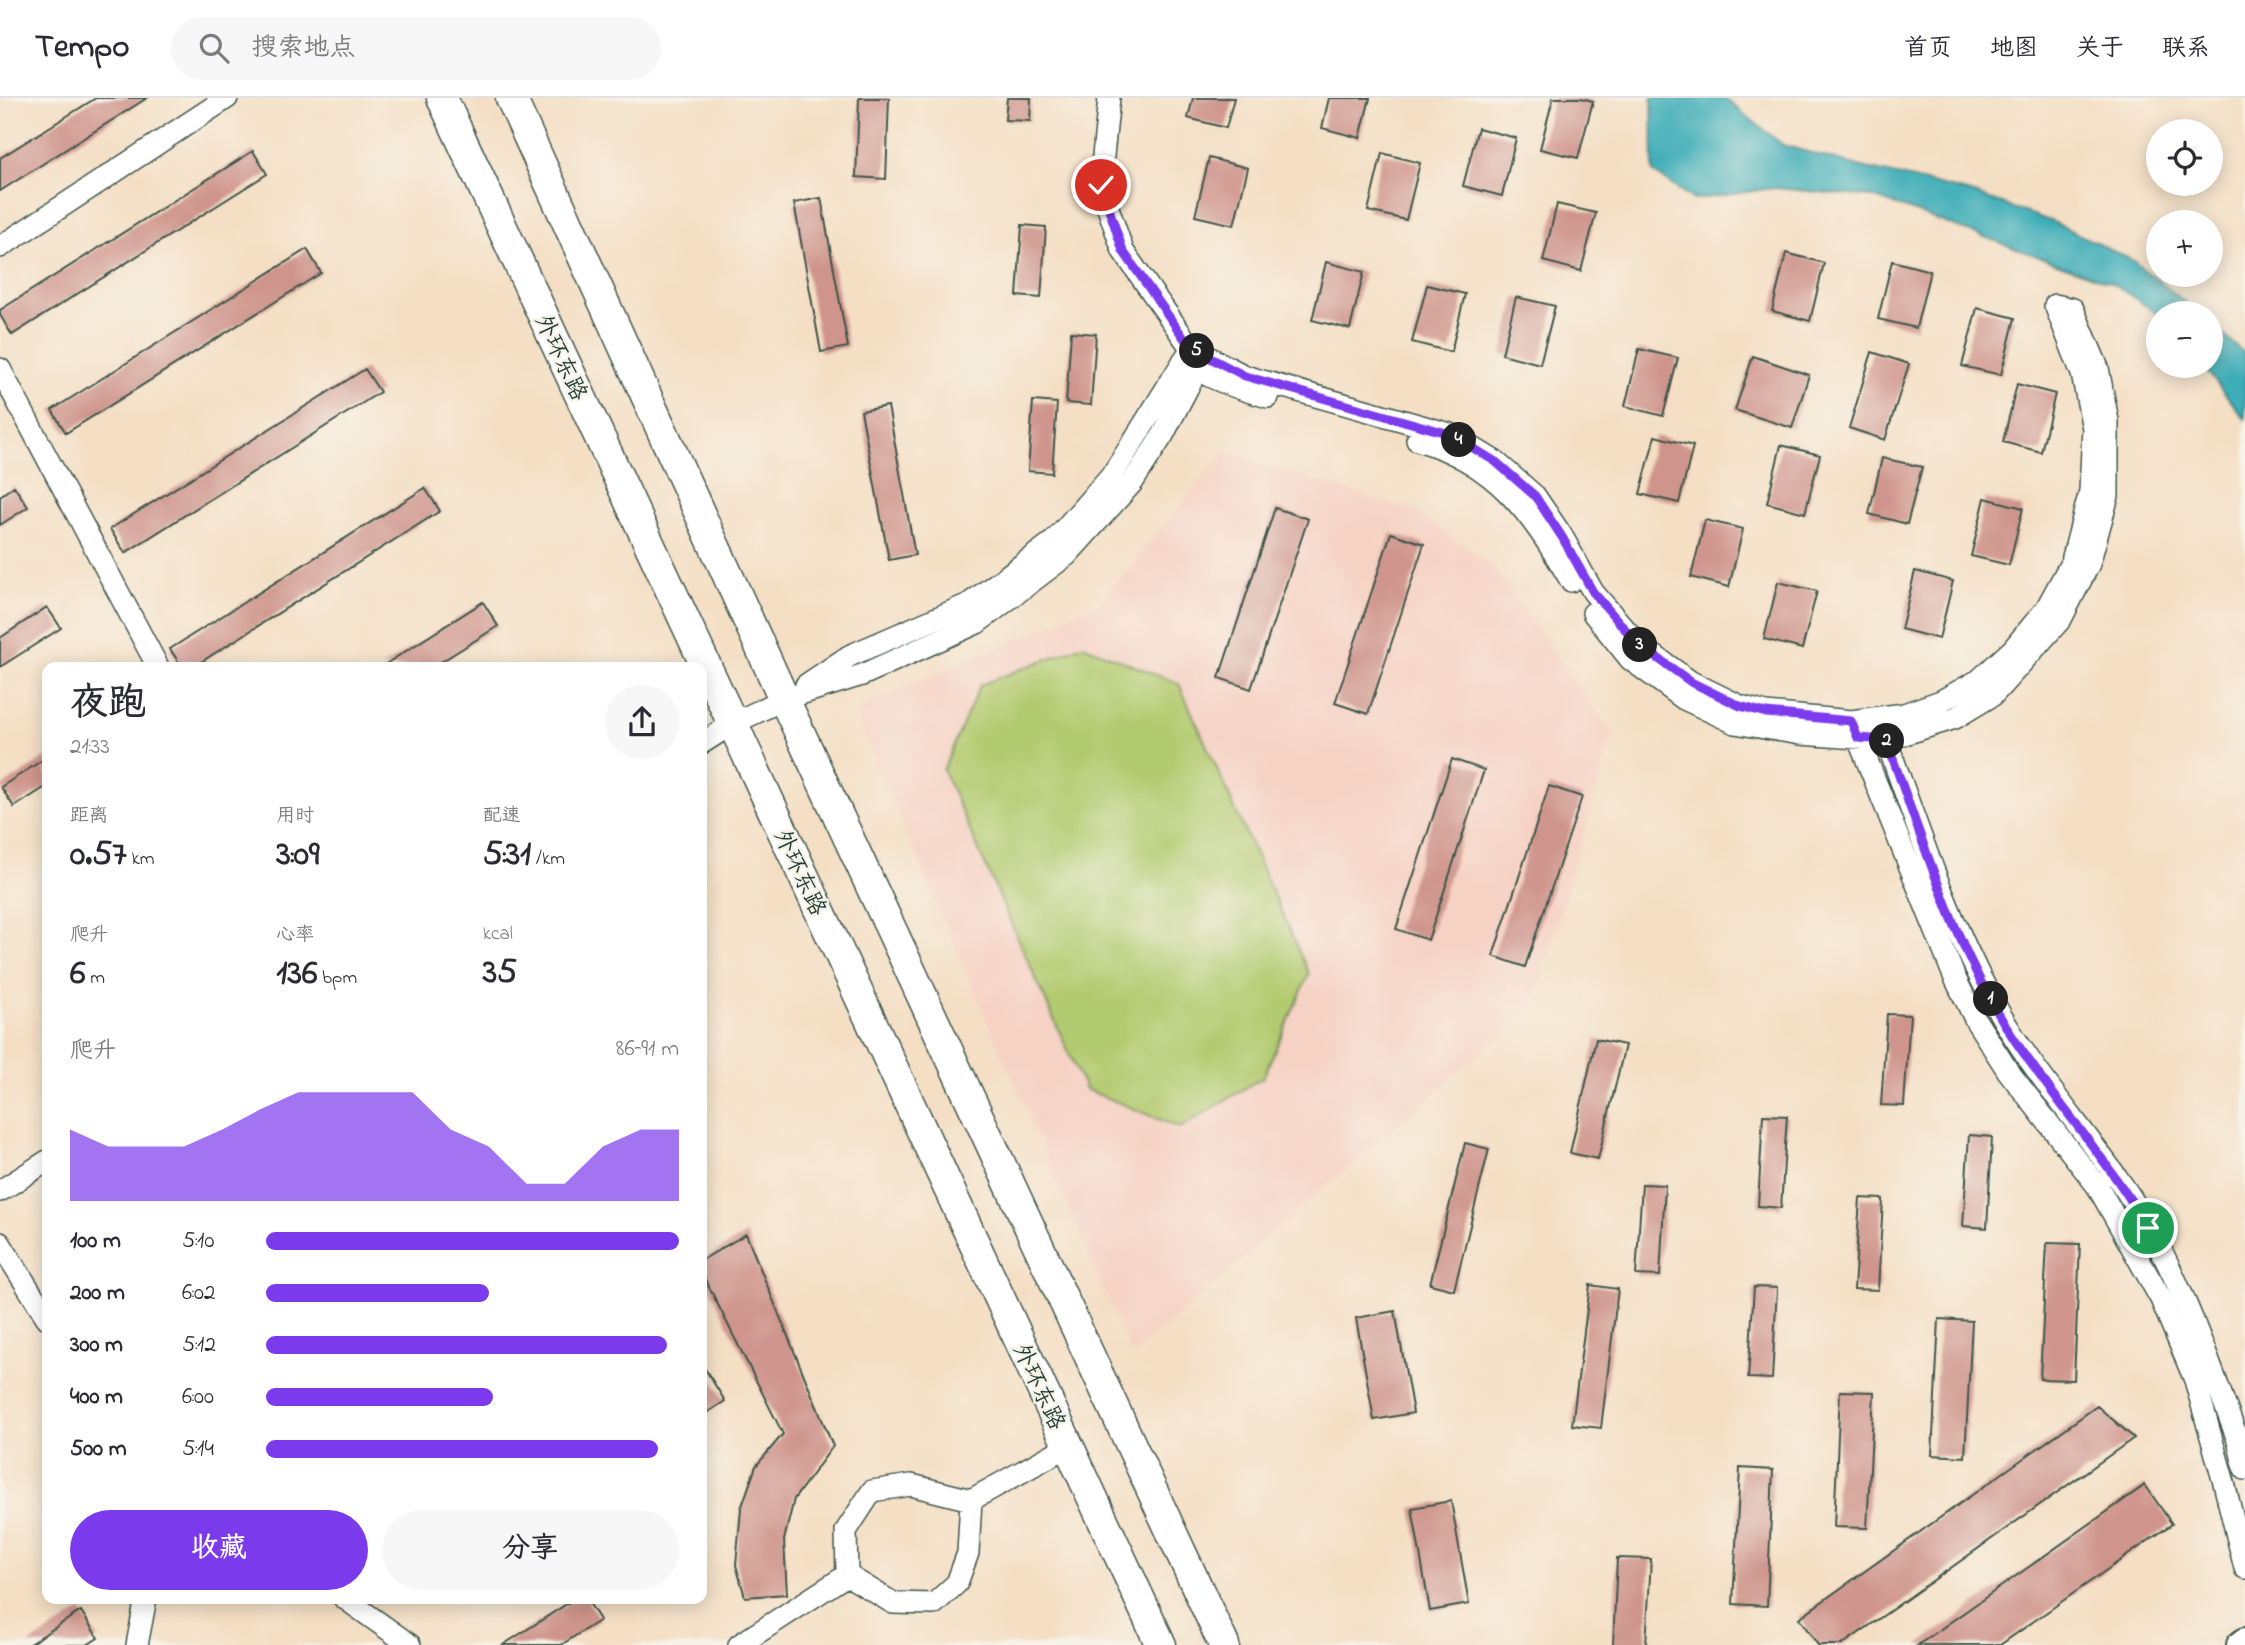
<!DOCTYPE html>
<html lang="zh">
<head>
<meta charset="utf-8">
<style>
  :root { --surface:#fff; --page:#f7f7f7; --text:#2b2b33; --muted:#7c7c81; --line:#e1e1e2; --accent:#7c3aed }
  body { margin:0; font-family:"Indie Flower","LXGW WenKai TC",sans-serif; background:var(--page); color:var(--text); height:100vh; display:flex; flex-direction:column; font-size:26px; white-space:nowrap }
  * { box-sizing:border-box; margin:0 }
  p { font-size:23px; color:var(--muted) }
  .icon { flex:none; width:38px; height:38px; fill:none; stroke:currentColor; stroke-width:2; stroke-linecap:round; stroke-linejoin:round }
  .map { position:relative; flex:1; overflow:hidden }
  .panel { position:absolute; left:42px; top:564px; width:665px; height:942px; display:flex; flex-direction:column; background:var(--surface); border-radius:14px; box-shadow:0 4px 18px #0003 }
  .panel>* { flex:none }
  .controls { position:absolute; left:2146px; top:21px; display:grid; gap:14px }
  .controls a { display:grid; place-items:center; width:77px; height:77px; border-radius:50%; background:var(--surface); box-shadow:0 4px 18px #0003; font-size:35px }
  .pin { position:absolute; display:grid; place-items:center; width:60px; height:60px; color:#fff; margin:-30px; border:4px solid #fff; border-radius:50%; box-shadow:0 2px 7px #0007 }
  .km { position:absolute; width:35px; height:35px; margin:-18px; border-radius:50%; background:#222; color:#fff; font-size:19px; line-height:35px; text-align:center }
  .round { display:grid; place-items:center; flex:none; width:74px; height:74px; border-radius:37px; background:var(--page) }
  .headline { display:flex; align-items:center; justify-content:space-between; height:119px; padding:0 28px }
  h1 { font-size:38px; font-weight:700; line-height:52px }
  .metrics { display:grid; grid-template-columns:repeat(3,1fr); gap:10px; height:119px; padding:7px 28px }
  .metrics div { display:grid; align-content:center }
  .metrics b { font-size:35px; font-weight:700 }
  .metrics small { font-size:19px; font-weight:400 }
  .metrics p { font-size:19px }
  .chart { height:196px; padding:14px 28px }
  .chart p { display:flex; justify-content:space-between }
  .chart svg { width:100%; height:126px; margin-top:7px; fill:var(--accent); opacity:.7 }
  .button { display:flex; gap:14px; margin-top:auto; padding:14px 28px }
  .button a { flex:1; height:80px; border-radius:42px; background:var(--accent); color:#fff; font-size:28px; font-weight:700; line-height:80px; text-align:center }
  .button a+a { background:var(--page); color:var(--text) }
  ul { padding:0 28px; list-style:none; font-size:23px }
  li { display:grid; grid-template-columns:112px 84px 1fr; align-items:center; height:52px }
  li i { height:18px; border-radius:9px; background:var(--accent) }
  header { display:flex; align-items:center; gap:42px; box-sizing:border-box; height:98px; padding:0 35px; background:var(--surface); border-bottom:2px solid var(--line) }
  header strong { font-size:33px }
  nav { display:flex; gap:38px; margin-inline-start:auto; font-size:24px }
  .search { width:490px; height:63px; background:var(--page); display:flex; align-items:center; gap:18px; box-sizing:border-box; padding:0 24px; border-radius:38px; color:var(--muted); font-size:26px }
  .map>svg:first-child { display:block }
</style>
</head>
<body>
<header>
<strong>Tempo</strong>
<div class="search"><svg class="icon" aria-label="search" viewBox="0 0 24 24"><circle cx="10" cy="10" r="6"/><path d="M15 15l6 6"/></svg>搜索地点</div>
<nav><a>首页</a><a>地图</a><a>关于</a><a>联系</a></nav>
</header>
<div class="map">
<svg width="2245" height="1547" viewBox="0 0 2245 1547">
  <rect width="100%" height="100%" fill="#f7f3e8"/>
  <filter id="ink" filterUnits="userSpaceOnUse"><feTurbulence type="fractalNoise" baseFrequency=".0143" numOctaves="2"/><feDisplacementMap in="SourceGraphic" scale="14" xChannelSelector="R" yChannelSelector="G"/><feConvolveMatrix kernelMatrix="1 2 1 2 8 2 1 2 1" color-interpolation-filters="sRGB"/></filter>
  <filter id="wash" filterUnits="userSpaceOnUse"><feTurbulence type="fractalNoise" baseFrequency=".00686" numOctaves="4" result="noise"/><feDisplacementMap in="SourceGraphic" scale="28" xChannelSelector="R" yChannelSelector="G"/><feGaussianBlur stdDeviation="1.57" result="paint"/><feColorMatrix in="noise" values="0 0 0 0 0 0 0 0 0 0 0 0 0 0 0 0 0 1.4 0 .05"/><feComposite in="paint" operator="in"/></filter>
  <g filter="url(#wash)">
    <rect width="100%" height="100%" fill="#f4dfc5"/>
    <path fill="#f6d2c4" d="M1224 354 1415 413 1494 469 1613 636 1532 910 1132 1257 853 612 1101 504Z"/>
    <path fill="#b3cb70" stroke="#698452" stroke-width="2" d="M1083 547 1179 586 1309 876 1263 979 1180 1030 1085 991 943 672 980 587Z"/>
    <path fill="#3cadb8" stroke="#2e7576" stroke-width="2" d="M1652 0H1724L1783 47 1850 66 1968 94 2053 124 2132 162 2199 215 2158 216 2112 185 1873 99 1773 90 1694 102 1653 74Z
      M2210 225 2245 256V321L2203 268H2210Z"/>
    <g id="blocks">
      <path fill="#cf958c" d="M96 0H147L0 93V60Z
        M859 0H889L886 81 856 79Z
        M1007 0H1031L1030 23 1005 22Z
        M1193 0H1234L1226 30 1188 20Z
        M1329 0H1370L1360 40 1322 30Z
        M1553 0H1581L1593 3 1578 60 1540 51Z
        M1478 30 1516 40 1502 98 1463 88Z
        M253 53 267 76 12 237 0 217V212Z
        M1382 55 1420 65 1406 122 1368 113Z
        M1209 60 1248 70 1234 127 1195 118Z
        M821 100 848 249 821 254 794 105Z
        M1557 106 1596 115 1581 173 1543 163Z
        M1022 127 1046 129 1041 200 1017 198Z
        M307 151 321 175 66 335 52 312Z
        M1786 155 1824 165 1810 223 1772 213Z
        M1892 163 1930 173 1916 230 1878 221Z
        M1326 164 1364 174 1350 231 1312 222Z
        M1427 187 1465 196 1451 254 1412 244Z
        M1516 199 1555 208 1540 266 1502 256Z
        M1977 210 2015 220 2001 277 1962 268Z
        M1071 234 1096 236 1091 307 1066 305Z
        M1639 251 1678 260 1663 318 1625 308Z
        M1872 254 1909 266 1885 342 1849 330Z
        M1753 258 1809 277 1792 330 1735 312Z
        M365 271 380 294 125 455 110 431Z
        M2017 286 2055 296 2041 354 2003 344Z
        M1033 303 1057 305 1052 375 1028 373Z
        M888 308 915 457 889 462 861 313Z
        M1655 338 1693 348 1679 405 1640 396Z
        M1781 347 1820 357 1805 415 1767 405Z
        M1882 360 1922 369 1907 426 1869 416Z
        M14 388 28 409 0 427V398Z
        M425 390 440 413 193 569H182L170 551Z
        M1985 400 2023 410 2009 467 1971 458Z
        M1275 410 1308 421 1251 591 1219 580Z
        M1705 422 1743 431 1729 489 1691 479Z
        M1391 435 1424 446 1368 616 1335 605Z
        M1915 473 1953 483 1939 541 1901 531Z
        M1778 484 1817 493 1802 551 1764 541Z
        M483 504 498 528 433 569H381Z
        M47 509 61 530 0 569V540Z
        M47 659V688L14 709 1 689Z
        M1452 661 1484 672 1428 842 1396 831Z
        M1549 688 1582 699 1525 869 1493 858Z
        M1887 916 1910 917 1904 1008 1881 1007Z
        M1596 941 1625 947 1598 1061 1570 1055Z
        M1763 1017 1787 1018 1781 1110 1758 1108Z
        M1969 1037 1992 1039 1987 1130 1963 1128Z
        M1465 1045 1489 1051 1454 1192 1430 1186Z
        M1642 1086 1665 1087 1660 1178 1636 1177Z
        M1860 1100 1883 1101 1878 1192 1854 1191Z
        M746 1136 833 1348 794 1401 784 1442 787 1496 745 1499 736 1467 741 1411 756 1368 783 1336 702 1175V1162Z
        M2047 1145 2080 1146 2074 1282 2040 1281Z
        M1590 1187 1618 1191 1601 1330 1572 1327Z
        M1754 1189 1777 1190 1772 1281 1748 1280Z
        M1395 1213 1413 1315 1374 1322 1356 1220Z
        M1939 1221 1972 1223 1965 1359 1932 1357Z
        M702 1266 725 1303 702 1318Z
        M1840 1293 1874 1294 1867 1430 1834 1429Z
        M2097 1308 2134 1340 1842 1547H1818L1799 1520Z
        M1740 1370 1773 1372 1767 1508 1733 1506Z
        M2145 1387 2172 1426 2000 1547H1918Z
        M1451 1403 1469 1506 1430 1513 1412 1410Z
        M1617 1460 1651 1461 1646 1547H1613Z
        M576 1500H586L600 1522 561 1547H503Z
        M81 1513 98 1540 87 1547H28Z"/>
    </g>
  </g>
  <g filter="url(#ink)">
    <use href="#blocks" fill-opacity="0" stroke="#3f554a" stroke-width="2"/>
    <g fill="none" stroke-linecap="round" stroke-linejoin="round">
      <g stroke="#3f554a" stroke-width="24">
        <path id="minor" d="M1109 0 1100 87 1123 153 1191 250 1245 278 1450 336 1496 364 1535 398 1562 438 1593 494 1638 546 1691 584 1740 608 1766 615 1851 623 1904 616 1941 603 1979 582 2013 551 2046 511 2072 463 2090 393 2093 330 2082 276 2055 207
          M0 149 227 0
          M1183 263C1209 281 1238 291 1268 299
          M0 271 158 569
          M1417 342C1496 364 1531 415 1571 483
          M1593 515 1630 561 1684 601 1735 625 1800 636 1886 642 1955 620 1993 597 2061 521 2089 466 2108 398V323L2098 270 2073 211 2055 207
          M806 587 849 558 969 506 1054 443 1114 374 1191 251
          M1853 628 1954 878 1976 923 2008 973 2098 1089 2161 1201 2195 1282 2224 1385 2245 1470
          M1882 630C1915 721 1945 815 1991 900 2028 969 2081 1027 2125 1091 2177 1167 2206 1257 2238 1342L2245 1371
          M702 645 732 626 784 601 862 577 977 525 1067 457 1132 385 1163 337 1202 262
          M0 1093 47 1063
          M0 1145 47 1220
          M911 1387 971 1402 968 1455 957 1485 934 1506 893 1505 847 1477 846 1433 872 1393Z
          M971 1402 1068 1348
          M344 1500 410 1547
          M137 1547 146 1500
          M739 1547 847 1477"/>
      </g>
      <g stroke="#3f554a" stroke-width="30">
        <path id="major" d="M2240 1547 2245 1543"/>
      </g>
      <g stroke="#3f554a" stroke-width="33">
        <path id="highway" d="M442 0 1161 1547
          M511 0 784 601 1224 1547"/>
      </g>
      <use href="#minor" stroke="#fff" stroke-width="21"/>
      <use href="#major" stroke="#fff" stroke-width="26"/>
      <use href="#highway" stroke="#fff" stroke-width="30"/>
    </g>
  </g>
  <g fill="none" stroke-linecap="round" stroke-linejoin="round" filter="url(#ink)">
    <g stroke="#fff" stroke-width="14">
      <path id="route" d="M1101 87 1123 153 1191 250 1245 278 1450 336 1496 364 1535 398 1562 439 1593 494 1638 546 1691 584 1740 608 1766 615 1851 623 1858 640 1886 642C1924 744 1955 853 2016 944 2059 1007 2109 1064 2148 1130"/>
    </g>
    <use href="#route" stroke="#7c3aed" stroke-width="9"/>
  </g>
  <g text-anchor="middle" stroke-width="5" stroke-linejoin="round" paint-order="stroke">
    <g font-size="23" fill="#1f3d34" stroke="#f7f3e8">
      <text transform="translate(562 259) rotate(65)" y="8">外环东路</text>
      <text transform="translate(801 774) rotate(65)" y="8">外环东路</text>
      <text transform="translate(1040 1288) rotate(65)" y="8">外环东路</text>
    </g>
  </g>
</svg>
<div class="controls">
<a><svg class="icon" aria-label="locate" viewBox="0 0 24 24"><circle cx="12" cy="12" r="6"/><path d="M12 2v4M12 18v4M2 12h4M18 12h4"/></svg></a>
<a>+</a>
<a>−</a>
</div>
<div class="pin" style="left:2148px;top:1130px;background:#1e9e55"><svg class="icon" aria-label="arrive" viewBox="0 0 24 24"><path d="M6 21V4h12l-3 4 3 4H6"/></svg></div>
<div class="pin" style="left:1101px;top:87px;background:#d93025"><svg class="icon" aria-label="check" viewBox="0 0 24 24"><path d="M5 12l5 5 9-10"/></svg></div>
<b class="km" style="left:1991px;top:901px">1</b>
<b class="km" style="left:1887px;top:643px">2</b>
<b class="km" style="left:1640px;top:547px">3</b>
<b class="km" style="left:1459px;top:342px">4</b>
<b class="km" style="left:1197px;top:253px">5</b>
<section class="panel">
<div class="headline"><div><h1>夜跑</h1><p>21:33</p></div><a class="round"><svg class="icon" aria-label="share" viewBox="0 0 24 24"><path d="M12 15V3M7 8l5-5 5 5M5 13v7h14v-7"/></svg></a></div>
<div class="metrics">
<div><p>距离</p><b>0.57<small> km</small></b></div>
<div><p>用时</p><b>3:09</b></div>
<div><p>配速</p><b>5:31<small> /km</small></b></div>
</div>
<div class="metrics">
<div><p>爬升</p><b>6<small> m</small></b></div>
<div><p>心率</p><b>136<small> bpm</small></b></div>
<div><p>kcal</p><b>35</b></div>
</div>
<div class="chart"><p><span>爬升</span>86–91 m</p>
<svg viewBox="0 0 160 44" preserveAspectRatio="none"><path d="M0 44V19L10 25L20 25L30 25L40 19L50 12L60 6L70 6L80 6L90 6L100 19L110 25L120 38L130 38L140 25L150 19L160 19V44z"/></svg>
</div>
<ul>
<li><b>100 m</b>5:10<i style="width:100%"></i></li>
<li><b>200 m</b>6:02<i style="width:54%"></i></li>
<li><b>300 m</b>5:12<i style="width:97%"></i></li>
<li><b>400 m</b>6:00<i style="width:55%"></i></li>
<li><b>500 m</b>5:14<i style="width:95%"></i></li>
</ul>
<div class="button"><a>收藏</a><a>分享</a></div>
</section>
</div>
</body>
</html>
